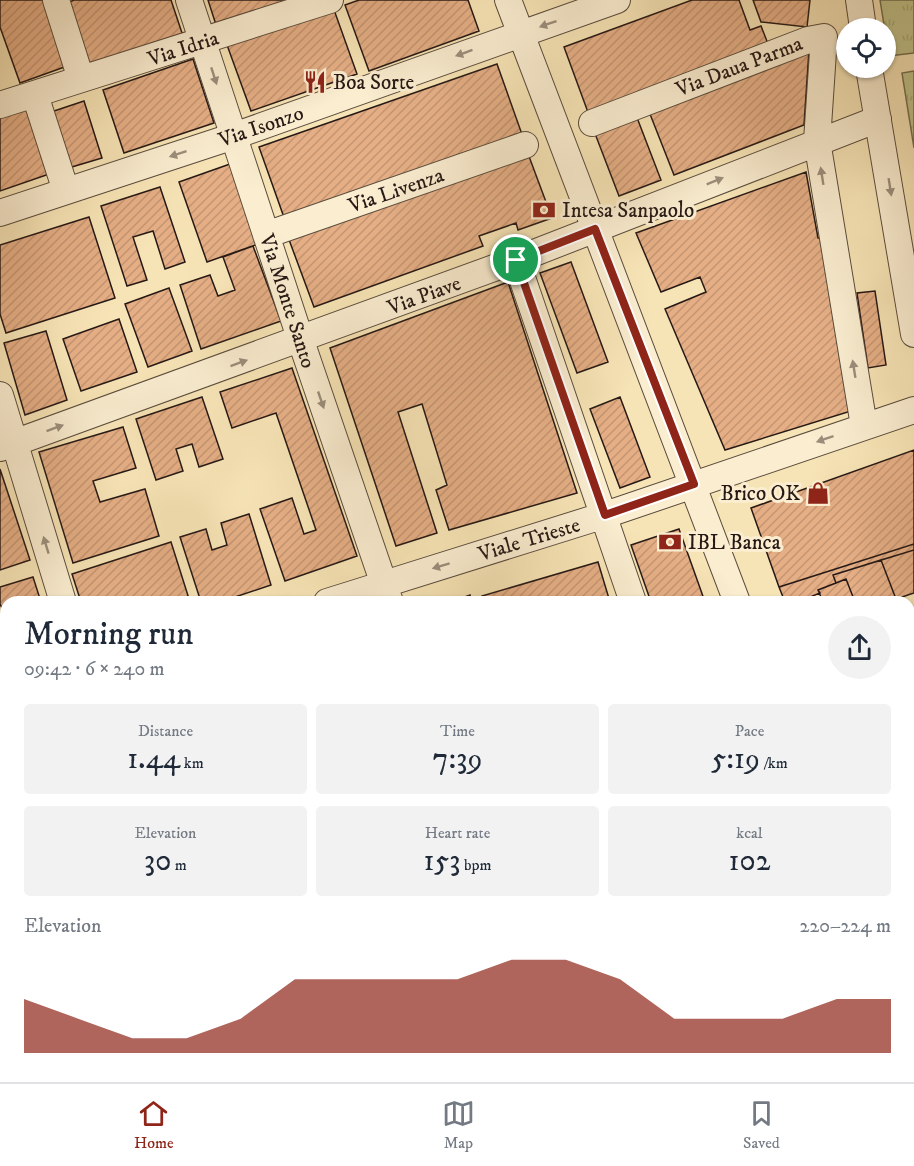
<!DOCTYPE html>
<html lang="en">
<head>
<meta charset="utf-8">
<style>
  :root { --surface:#fff; --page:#f2f2f3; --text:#1f2937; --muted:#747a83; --line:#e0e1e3; --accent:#8f2418 }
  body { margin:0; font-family:"IM FELL DW Pica",serif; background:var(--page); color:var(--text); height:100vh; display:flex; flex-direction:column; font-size:22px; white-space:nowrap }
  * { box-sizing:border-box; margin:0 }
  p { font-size:20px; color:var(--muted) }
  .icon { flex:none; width:33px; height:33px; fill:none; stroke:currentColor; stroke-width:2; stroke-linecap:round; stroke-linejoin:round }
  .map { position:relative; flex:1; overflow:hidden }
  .sheet { position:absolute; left:0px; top:596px; width:915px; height:488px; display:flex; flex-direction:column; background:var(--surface); border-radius:18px 18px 0 0; box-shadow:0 2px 4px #0004 }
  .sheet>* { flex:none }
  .controls { position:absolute; left:836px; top:18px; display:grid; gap:12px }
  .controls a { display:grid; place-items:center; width:60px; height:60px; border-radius:50%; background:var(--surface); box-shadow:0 2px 4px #0004; font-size:30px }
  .pin { position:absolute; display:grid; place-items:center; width:51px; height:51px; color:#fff; margin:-26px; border:3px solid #fff; border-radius:50%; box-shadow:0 2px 6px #0007 }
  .round { display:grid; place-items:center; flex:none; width:63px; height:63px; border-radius:32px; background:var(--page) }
  .head { display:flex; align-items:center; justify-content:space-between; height:102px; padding:0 24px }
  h1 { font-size:33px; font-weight:600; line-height:45px }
  .figures { display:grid; grid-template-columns:repeat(3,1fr); gap:9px; height:102px; padding:6px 24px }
  .figures div { display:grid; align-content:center; border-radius:6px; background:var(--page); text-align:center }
  .figures b { font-size:30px; font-weight:600 }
  .figures small { font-size:16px; font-weight:400 }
  .figures p { font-size:16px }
  .chart { height:168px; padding:12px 24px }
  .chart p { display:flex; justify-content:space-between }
  .chart svg { width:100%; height:108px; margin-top:6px; fill:var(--accent); opacity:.7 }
  .tab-bar { display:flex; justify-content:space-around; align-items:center; height:84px; border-top:2px solid var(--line); background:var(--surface); font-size:16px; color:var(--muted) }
  .tab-bar a { display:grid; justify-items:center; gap:3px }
  .tab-bar .selected { color:var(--accent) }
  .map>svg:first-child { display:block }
</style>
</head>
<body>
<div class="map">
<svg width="914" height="1082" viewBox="0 0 914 1082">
  <defs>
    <pattern id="grass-tufts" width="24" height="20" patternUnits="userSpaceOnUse" patternTransform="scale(1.5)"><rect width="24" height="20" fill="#c1c38b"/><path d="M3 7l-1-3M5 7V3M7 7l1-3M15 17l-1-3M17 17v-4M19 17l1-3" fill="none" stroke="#a6a777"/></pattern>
    <pattern id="building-hatch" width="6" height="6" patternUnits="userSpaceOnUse" patternTransform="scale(1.5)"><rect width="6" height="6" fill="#e5ae85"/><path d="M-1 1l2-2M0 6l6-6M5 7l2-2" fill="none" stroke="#c49572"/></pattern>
  </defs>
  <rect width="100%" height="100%" fill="#f7e4b6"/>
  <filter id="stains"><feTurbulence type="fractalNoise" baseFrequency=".00333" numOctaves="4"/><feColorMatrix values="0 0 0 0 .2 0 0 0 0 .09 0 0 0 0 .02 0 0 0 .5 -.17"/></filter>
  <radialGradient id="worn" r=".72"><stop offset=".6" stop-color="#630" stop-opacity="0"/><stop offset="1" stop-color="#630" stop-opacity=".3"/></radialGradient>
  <path fill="url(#grass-tufts)" stroke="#746e50" stroke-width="1.5" d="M880 0H914V53L889 56Z
    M914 71V148L902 73Z"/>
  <path fill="url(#building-hatch)" stroke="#261915" stroke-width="1.5" d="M0 0H47L70 65 20 83 0 27Z
    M74 0H171L185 42 88 73 65 4Z
    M208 0H313L218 31Z
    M359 0H468L479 31 369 71 345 5Z
    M692 0H739L750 30 761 26 770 49 589 115 564 47Z
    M753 0H810L807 27 761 22Z
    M333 7 357 74 251 111 227 45Z
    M809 50 804 125 674 175 648 109Z
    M193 59 214 123 124 153 103 90Z
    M497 64 524 140 286 223 259 147Z
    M84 101 102 158 65 169 48 113Z
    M29 104 52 173 0 191V114Z
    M636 115 661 180 619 196 594 131Z
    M527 151 552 218 518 230 516 223 479 236 483 246 314 307 288 237Z
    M230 164 258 244 207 262 179 182Z
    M806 172 818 238H826L851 411 725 450 665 309 706 292 700 277 661 292 636 233Z
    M160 187 185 262 165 269 153 231 133 237 147 280 127 286 101 206Z
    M89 217 115 298 6 333 0 314V245Z
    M253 246 281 321 201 349 180 285 210 275 218 296 235 290 223 257Z
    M571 262 608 362 577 373 540 273Z
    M508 282 577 493 449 530 436 490 447 485 422 404 398 412 437 533 396 546 330 348Z
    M169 288 192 351 148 367 125 304Z
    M875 291 886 365 868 368 857 293Z
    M119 319 137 372 81 391 63 339Z
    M46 331 67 400 25 415 4 343Z
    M292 368 357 556 285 581 260 509 292 498 304 534 316 530 276 413 232 428 220 392Z
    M202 397 223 459 199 467 192 444 176 449 183 471 156 480 136 419Z
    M620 397 650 477 620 488 590 409Z
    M123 427 136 468 93 481 100 502 145 489 159 536 73 563 39 452Z
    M914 450V544L779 587 751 508Z
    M0 469 30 560 0 570Z
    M249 514 271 585 220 602H201L180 537 206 529 212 550 227 545 221 523Z
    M679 529 705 602H651L631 545Z
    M171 542 190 602H81L72 574Z
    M914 544V550L833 575 836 583 818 590 820 593 798 602H785L779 587Z
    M914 550V593L896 599 881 560Z
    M881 560 896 599 855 602 846 579 836 583 833 575Z
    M598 562 610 602H484L482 596Z
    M33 577 41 602H6V616L0 604V587Z
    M846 579 855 602H823L818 590Z
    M470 595 472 602H451Z
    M6 626V667L0 669V628Z
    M914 664V698L909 699V665Z
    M6 746V1016L3 1017 0 1008V748Z
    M914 916V1060L909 1062V918Z
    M29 1077H189L190 1082H22L21 1079Z
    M228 1077H416L418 1082H229Z
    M442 1077H537L539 1082H443Z
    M571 1077H610L612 1082H573Z
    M627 1077H669L670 1082H628Z
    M692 1077H753L754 1082H694Z
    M809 1077H872L873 1082H810Z"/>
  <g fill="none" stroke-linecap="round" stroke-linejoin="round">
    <g stroke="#5a4c3d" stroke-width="28">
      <path id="minor" d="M56 0 81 79
        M189 0 301 341 390 602
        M508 0 737 602
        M859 0 863 28
        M869 68 914 334
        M35 95 66 191
        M0 105 330 0
        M592 123 808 40 824 37 817 141 864 426
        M0 213 234 136 617 0
        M266 235 525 145
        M516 260 633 602
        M0 395 63 602
        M0 448 516 260 878 119
        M327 602 605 515 914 410
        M0 705 6 703
        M909 776 914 774
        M0 1050 6 1048
        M206 1077 208 1082
        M429 1077 431 1082
        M557 1077 559 1082
        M784 1077 785 1082
        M0 1079 1 1082"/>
    </g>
    <use href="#minor" stroke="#faedd0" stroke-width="26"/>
  </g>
  <defs><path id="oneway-solid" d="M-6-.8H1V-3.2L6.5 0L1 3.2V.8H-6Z" transform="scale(1.5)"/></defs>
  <g fill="#9b8e7c">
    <use href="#oneway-solid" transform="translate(548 24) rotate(161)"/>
    <use href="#oneway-solid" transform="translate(464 53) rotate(160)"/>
    <use href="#oneway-solid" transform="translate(214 76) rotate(72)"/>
    <use href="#oneway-solid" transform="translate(178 154) rotate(162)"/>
    <use href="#oneway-solid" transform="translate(822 176) rotate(-99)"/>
    <use href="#oneway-solid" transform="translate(715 181) rotate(-22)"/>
    <use href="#oneway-solid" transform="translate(890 187) rotate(81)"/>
    <use href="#oneway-solid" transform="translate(239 363) rotate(-20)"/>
    <use href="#oneway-solid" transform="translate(854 369) rotate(-99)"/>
    <use href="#oneway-solid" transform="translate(321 400) rotate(71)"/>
    <use href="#oneway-solid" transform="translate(55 428) rotate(-20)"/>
    <use href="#oneway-solid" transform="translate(825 439) rotate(161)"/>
    <use href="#oneway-solid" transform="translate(46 545) rotate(-107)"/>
    <use href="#oneway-solid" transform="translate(441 566) rotate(163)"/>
  </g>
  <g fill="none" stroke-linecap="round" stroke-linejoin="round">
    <g stroke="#fff" stroke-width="12">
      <path id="route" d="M595 229 694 484 605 515 516 260Z"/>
    </g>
    <use href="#route" stroke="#8f2418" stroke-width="8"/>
  </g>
  <defs>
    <g id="restaurant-bare" transform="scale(1.8)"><path d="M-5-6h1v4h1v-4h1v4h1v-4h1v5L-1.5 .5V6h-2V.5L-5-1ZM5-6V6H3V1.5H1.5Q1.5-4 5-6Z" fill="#8f2418" stroke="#faedd0" stroke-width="2.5" paint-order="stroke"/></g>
    <g id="bank-bare" transform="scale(1.8)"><path d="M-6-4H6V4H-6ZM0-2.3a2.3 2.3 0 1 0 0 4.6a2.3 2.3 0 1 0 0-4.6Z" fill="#8f2418" stroke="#faedd0" stroke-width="2.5" paint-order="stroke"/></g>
    <g id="shop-bare" transform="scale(1.8)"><path d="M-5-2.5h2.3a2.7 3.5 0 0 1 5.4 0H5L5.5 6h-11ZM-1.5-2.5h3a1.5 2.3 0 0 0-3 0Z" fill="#8f2418" stroke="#faedd0" stroke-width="2.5" paint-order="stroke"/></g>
  </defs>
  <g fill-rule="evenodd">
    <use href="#restaurant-bare" x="315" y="82"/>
    <use href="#bank-bare" x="544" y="210"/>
    <use href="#shop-bare" x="818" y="493"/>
    <use href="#bank-bare" x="670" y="542"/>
  </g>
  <g text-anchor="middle" stroke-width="6" stroke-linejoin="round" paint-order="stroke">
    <g font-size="21" fill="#261915" stroke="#faedd0">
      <text transform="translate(183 48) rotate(-18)" y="7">Via Idria</text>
      <text transform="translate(739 66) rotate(-21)" y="7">Via Daua Parma</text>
      <text transform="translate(261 126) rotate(-19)" y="7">Via Isonzo</text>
      <text transform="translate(396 190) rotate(-19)" y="7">Via Livenza</text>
      <text transform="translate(424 295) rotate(-20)" y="7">Via Piave</text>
      <text transform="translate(288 301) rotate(72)" y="7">Via Monte Santo</text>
      <text transform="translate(529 539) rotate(-17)" y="7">Viale Trieste</text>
    </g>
    <g font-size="21" fill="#261915" stroke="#faedd0" text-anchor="start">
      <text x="333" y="89">Boa Sorte</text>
      <text x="562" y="217">Intesa Sanpaolo</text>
      <text x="800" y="500" text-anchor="end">Brico OK</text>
      <text x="688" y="549">IBL Banca</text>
    </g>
  </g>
  <rect width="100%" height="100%" filter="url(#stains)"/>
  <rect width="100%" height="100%" fill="url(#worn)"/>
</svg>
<div class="controls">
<a><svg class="icon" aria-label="locate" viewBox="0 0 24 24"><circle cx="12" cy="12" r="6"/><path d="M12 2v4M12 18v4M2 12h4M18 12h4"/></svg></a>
</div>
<div class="pin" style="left:516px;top:260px;background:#1e9e55"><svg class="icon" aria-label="arrive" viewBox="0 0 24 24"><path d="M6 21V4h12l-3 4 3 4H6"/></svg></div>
<section class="sheet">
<div class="head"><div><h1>Morning run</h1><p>09:42 · 6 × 240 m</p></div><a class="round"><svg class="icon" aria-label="share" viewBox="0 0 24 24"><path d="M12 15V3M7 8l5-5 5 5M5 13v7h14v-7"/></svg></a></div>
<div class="figures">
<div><p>Distance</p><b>1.44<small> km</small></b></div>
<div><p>Time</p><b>7:39</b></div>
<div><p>Pace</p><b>5:19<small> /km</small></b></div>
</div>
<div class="figures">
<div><p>Elevation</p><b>30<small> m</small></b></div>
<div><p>Heart rate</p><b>153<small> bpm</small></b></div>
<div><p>kcal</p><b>102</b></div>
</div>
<div class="chart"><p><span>Elevation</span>220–224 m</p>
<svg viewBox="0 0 160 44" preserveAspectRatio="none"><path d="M0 44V22L10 30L20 38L30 38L40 30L50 14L60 14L70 14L80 14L90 6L100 6L110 14L120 30L130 30L140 30L150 22L160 22V44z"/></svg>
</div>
</section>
</div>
<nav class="tab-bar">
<a class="selected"><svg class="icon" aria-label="home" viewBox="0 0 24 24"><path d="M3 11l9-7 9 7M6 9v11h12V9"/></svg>Home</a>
<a><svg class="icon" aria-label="map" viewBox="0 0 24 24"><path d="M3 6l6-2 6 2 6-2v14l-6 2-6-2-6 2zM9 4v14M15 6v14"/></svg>Map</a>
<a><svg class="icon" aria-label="saved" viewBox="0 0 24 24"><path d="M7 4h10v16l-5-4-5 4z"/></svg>Saved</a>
</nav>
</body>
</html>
